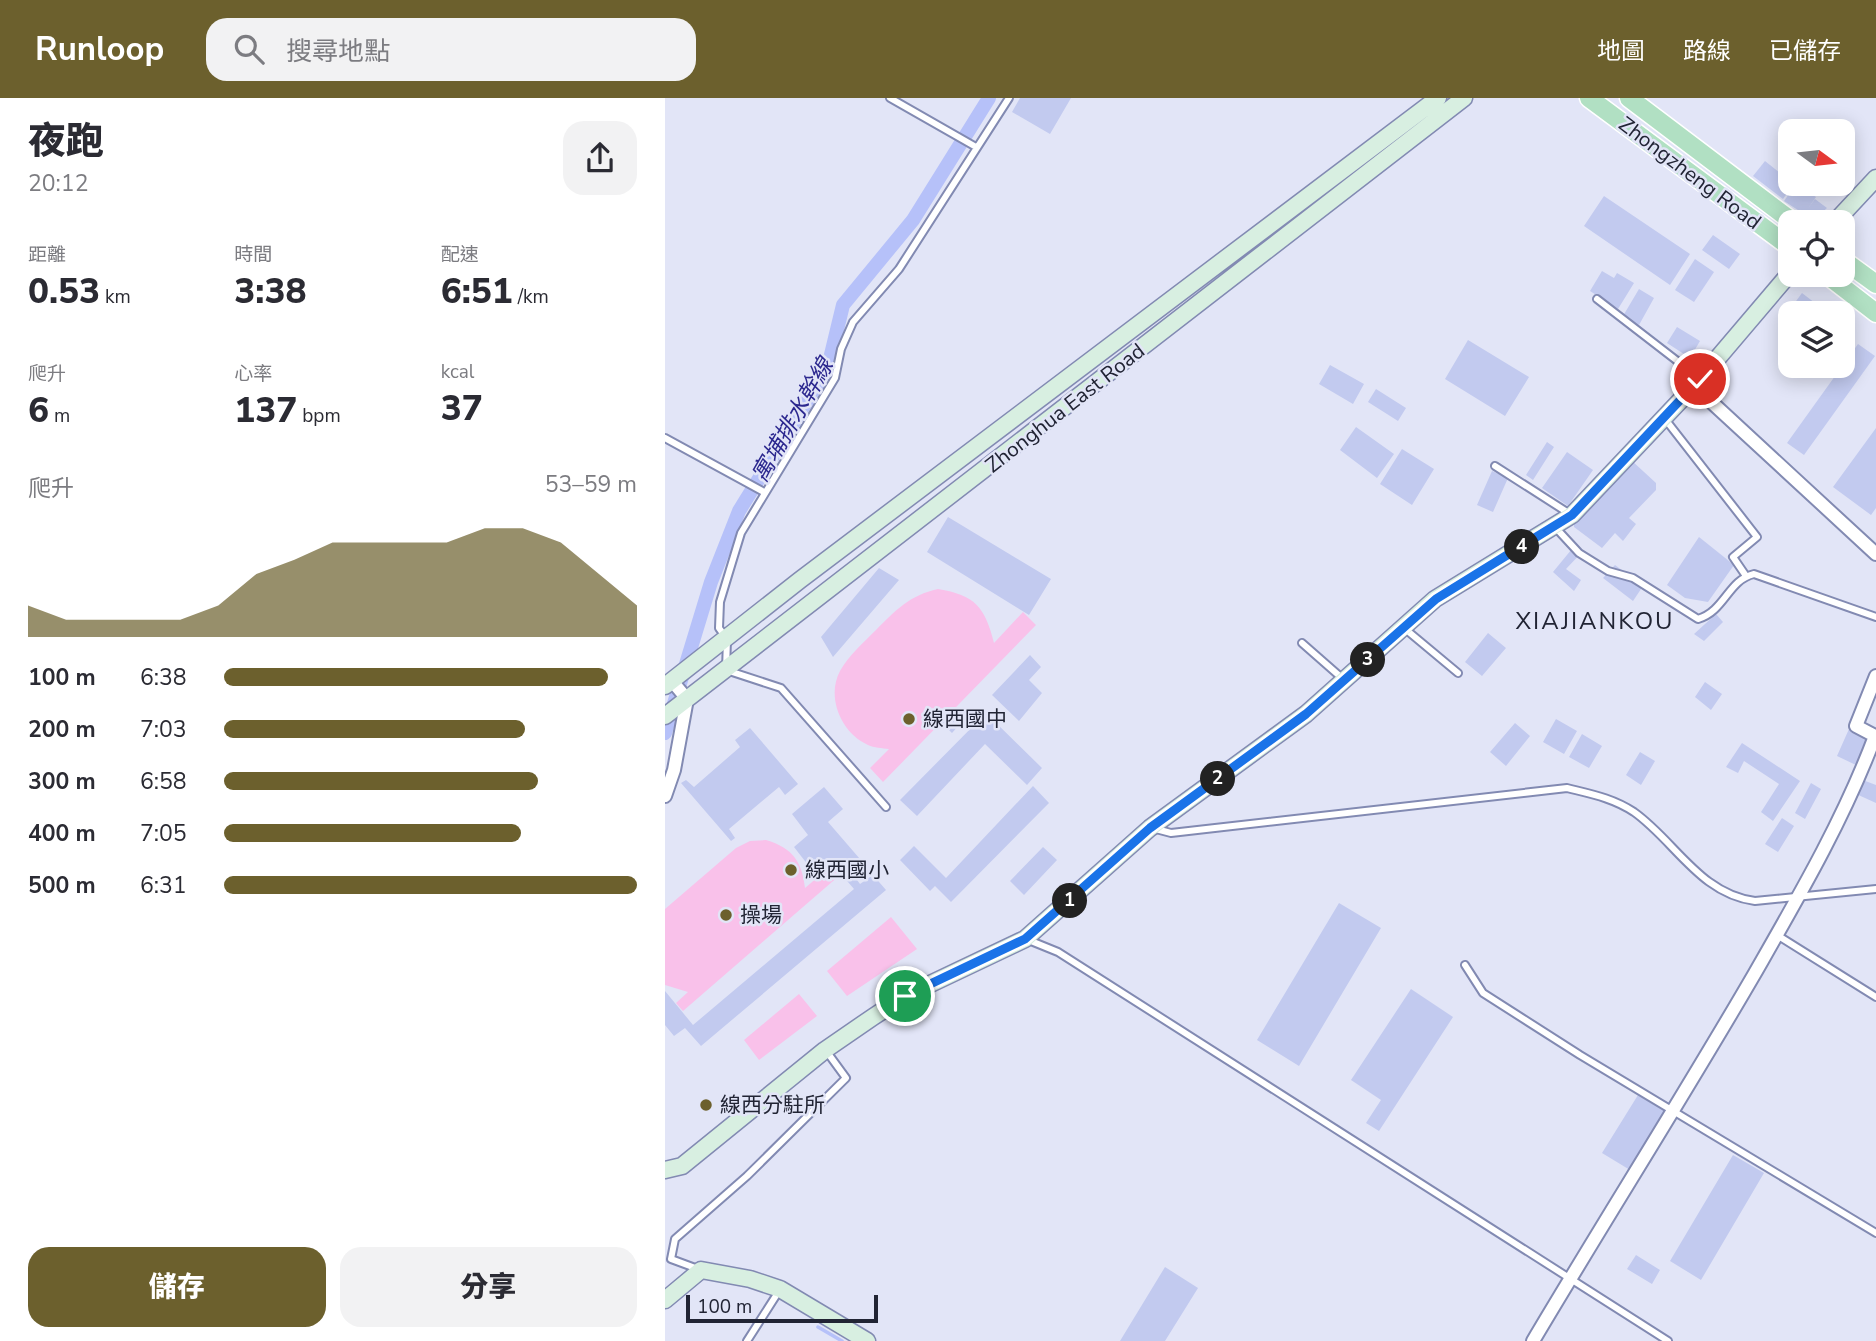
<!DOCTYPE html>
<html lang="zh-TW">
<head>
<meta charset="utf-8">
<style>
  :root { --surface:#fff; --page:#f2f2f3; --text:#2b2b33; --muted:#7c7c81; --accent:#6c602d }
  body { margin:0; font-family:"Nunito Sans","Noto Sans TC",sans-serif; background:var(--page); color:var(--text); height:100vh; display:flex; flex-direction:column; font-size:26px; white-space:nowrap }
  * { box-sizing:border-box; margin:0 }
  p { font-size:23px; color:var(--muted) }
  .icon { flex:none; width:38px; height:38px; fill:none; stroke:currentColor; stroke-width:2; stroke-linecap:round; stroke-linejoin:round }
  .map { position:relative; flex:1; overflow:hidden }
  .side { display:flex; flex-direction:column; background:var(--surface); width:665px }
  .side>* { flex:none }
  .needle { width:46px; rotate:105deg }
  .controls { position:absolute; left:1113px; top:21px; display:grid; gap:14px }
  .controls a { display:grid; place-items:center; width:77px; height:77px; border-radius:14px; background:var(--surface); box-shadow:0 4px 18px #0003; font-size:35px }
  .scale { position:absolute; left:21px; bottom:18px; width:192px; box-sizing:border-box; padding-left:7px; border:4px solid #212434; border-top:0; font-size:19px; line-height:24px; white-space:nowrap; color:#212434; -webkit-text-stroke:5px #e2e5f7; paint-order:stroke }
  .pin { position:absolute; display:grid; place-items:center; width:60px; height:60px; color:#fff; margin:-30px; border:4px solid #fff; border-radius:50%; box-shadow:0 2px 7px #0007 }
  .km { position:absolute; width:35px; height:35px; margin:-18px; border-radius:50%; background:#222; color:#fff; font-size:19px; line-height:35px; text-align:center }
  .round { display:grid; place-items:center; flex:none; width:74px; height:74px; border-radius:21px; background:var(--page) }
  .head { display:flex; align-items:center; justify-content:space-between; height:119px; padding:0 28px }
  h1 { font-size:38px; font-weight:800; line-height:52px }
  .metrics { display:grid; grid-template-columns:repeat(3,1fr); gap:10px; height:119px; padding:7px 28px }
  .metrics div { display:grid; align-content:center }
  .metrics b { font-size:35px; font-weight:800 }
  .metrics small { font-size:19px; font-weight:400 }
  .metrics p { font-size:19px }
  .chart { height:196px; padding:14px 28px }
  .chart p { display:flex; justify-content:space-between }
  .chart svg { width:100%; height:126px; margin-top:7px; fill:var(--accent); opacity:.7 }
  .action { display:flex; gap:14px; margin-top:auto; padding:14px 28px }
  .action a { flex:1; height:80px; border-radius:21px; background:var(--accent); color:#fff; font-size:28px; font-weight:800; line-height:80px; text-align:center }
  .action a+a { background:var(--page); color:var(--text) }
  ul { padding:0 28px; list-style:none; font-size:23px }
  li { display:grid; grid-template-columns:112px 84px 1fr; align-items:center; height:52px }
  li i { height:18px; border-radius:9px; background:var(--accent) }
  header { display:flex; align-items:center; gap:42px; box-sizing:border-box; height:98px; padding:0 35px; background:var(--accent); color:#fff }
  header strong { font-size:33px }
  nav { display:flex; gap:38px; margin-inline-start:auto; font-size:24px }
  .search { width:490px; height:63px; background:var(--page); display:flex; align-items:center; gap:18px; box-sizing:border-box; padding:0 24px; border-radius:21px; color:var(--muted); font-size:26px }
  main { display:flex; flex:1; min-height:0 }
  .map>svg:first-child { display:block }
</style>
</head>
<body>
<header>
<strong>Runloop</strong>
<div class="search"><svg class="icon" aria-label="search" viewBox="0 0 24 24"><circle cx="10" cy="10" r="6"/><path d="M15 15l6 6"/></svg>搜尋地點</div>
<nav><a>地圖</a><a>路線</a><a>已儲存</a></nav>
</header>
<main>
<section class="side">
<div class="head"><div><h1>夜跑</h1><p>20:12</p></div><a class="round"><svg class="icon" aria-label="share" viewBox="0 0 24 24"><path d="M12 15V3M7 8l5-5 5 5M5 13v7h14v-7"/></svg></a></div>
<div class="metrics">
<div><p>距離</p><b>0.53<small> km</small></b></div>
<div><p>時間</p><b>3:38</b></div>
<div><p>配速</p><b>6:51<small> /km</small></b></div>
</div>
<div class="metrics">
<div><p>爬升</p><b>6<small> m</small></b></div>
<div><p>心率</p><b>137<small> bpm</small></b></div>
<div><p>kcal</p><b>37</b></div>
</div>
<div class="chart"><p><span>爬升</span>53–59 m</p>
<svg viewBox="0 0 160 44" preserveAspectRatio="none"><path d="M0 44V33L10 38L20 38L30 38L40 38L50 33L60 22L70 17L80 11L90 11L100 11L110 11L120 6L130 6L140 11L150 22L160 33V44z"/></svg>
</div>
<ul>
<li><b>100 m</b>6:38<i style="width:93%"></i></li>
<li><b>200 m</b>7:03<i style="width:73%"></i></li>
<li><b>300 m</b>6:58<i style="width:76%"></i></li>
<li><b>400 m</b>7:05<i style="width:72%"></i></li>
<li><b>500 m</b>6:31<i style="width:100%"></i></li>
</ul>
<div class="action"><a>儲存</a><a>分享</a></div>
</section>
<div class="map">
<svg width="1211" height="1243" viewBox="0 0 1211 1243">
  <rect width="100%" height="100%" fill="#e2e5f7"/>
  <path fill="#f9c1ea" d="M273 491C310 497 320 509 329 545L358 514 371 527 218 684 205 670 224 651C217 650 209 650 203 647 176 635 161 599 175 573 184 557 198 545 211 532 231 512 245 497 273 491Z
    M101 742C128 750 137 764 140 790L167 767 175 777 18 913 11 905 23 894 0 887V811L71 750 85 743Z
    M226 819 252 851 182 898 162 873Z
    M134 896 152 918 94 962 79 942Z"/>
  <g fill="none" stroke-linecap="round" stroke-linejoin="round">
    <path stroke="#b6c1f9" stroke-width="3.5" d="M153 1229 177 1243"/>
    <path stroke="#b6c1f9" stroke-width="14" d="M0 635 46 484 74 413 163 269 178 207 248 122 324 0"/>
  </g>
  <path fill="#c2caef" d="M355 0H406L385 36 347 14Z
    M1100 63 1129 86 1118 101 1088 78Z
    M1131 86 1151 99 1139 116 1119 103Z
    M939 98 1025 156 1005 187 919 128Z
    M1150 101 1162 110 1147 124 1138 117Z
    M1048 137 1075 156 1064 171 1037 152Z
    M1030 161 1049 174 1029 204 1010 192Z
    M937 173 949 180 952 175 969 185 953 211 925 193Z
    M974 191 989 200 974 227 958 218Z
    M1137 195 1163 215H1125L1123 214Z
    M1012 229 1035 243 1025 260 1002 245Z
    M803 242 864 279 840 318 780 281Z
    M1193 246 1210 258 1139 357 1122 345Z
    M665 267 699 286 688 306 654 286Z
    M711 291 741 310 733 323 703 304Z
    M691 329 729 356 712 380 675 352Z
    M1211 330V410L1206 417 1168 389Z
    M882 344 889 349 868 382 861 377Z
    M737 351 769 371 747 407 715 386Z
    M902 354 928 372 903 408 877 390Z
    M966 362 991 385V392L964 420 971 426 958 443 950 435 937 450 909 429V421Z
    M827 373 843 380 828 414 812 407Z
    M283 419 386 481 364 517 262 454Z
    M1034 439 1069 467 1043 504 1020 500 1002 487Z
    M911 446 918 453 901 471 916 482 909 493 888 474Z
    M950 467 978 488 968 503 938 480Z
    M214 470 234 482 168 559 156 539Z
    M1051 516 1058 524 1039 543 1029 536Z
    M823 535 841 550 817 578 800 564Z
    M365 557 376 569 364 582 377 595 354 623 327 597Z
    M1040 584 1057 596 1046 612 1030 599Z
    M291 610 301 619 287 635 277 625Z
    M321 615 377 670 362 687 320 646 252 718 235 702Z
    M891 621 912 633 899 656 878 644Z
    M850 625 865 638 841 668 825 654Z
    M85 630 133 686 120 697 114 689 64 731 70 740 66 743 16 685 21 682 29 689 75 649 70 642Z
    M1184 631 1205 640 1193 668 1172 658Z
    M917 636 937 648 924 670 904 659Z
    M1077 645 1135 683 1108 723 1096 714 1114 686 1079 663 1073 675 1061 669Z
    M975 654 990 663 976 687 961 677Z
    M1195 681 1211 687V705L1189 695Z
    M1146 685 1156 691 1140 721 1130 715Z
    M368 688 384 705 286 804 270 788 265 793 235 762 249 748 281 780Z
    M159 689 178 711 163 724 201 768 189 778 195 786 208 777 221 792 36 948 20 930 9 938 0 927V893L28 927 189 791 165 763 150 776 129 749 143 737 127 716Z
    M1117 720 1129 728 1113 754 1100 746Z
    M378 749 392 762 359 797 345 783Z
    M674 805 716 830 634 968 592 942Z
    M746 891 788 919 714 1033 701 1025 716 1002 686 982Z
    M973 997 1001 1014 965 1072 937 1055Z
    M1068 1057 1099 1075 1036 1182 1005 1163Z
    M971 1157 995 1172 987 1186 962 1171Z
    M500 1169 533 1190 500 1243H455Z"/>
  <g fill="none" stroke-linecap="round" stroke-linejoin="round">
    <g stroke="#828ab2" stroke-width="10">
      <path id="lane" d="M225 0 311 49
        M932 201 1033 279
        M1000 321 1092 439 1068 459 1081 478
        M0 340 99 394
        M830 368 905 416
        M890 429 914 455 943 473 968 480 1033 521C1060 513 1063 482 1089 476L1211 519
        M739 530 793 575
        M637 545 678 581
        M221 709 116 590 61 572 62 541 54 530 55 504 76 435 170 280 176 251 188 224 234 171 344 0
        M487 730 506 735 902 690C926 696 948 700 969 714 1010 743 1035 796 1090 803L1211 791
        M1112 837 1211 899
        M361 841 393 854 1003 1243
        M800 867 818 895 915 957 1211 1135
        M33 1171 6 1161 10 1141 82 1078 181 980 162 954
        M82 1243 114 1193"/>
    </g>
    <g stroke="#828ab2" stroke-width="16">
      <path id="street" d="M1029 288 1211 456
        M0 698 9 672 22 601 7 583
        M868 1243C941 1120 1018 999 1090 875 1134 798 1179 721 1210 638L1191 628 1211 578"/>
    </g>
    <g stroke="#828ab2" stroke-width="19">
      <path id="secondary" d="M1170 124 1211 80
        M0 588 135 482 773 0
        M0 618 799 0
        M0 1072 17 1068 160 952 208 919 240 898 360 841 485 730 641 616 770 501 907 417 1029 288 1125 175
        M0 1202 36 1172 85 1181 115 1191 202 1243"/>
    </g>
    <g stroke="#fff" stroke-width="21">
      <path id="primary" d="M924 0 1125 149
        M964 0 1128 124
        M1178 162 1211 186
        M1162 177 1211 215"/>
    </g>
    <use href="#lane" stroke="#fff" stroke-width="6"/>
    <use href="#street" stroke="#fff" stroke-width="12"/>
    <use href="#secondary" stroke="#d8efe1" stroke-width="16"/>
    <use href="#primary" stroke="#b1e0c3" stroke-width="18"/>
  </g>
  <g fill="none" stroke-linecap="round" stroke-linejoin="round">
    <g stroke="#fff" stroke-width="14">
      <path id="route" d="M240 898 360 841 485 730 641 616 771 501 907 417 1035 281"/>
    </g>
    <use href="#route" stroke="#1a73e8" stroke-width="9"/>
  </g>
  <g fill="#6c602d" stroke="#e2e5f7" stroke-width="2.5">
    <circle cx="244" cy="621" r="7"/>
    <circle cx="126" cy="772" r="7"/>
    <circle cx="61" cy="817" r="7"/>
    <circle cx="41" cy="1007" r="7"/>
  </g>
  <g text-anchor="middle" stroke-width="5" stroke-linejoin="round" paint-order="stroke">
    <g font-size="21" fill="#212434" stroke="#e2e5f7">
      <text transform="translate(1025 75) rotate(37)" y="7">Zhongzheng Road</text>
      <text transform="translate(400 310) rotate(-38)" y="7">Zhonghua East Road</text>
    </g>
    <g font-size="21" fill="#212434" stroke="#e2e5f7" text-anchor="start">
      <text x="258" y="628">線西國中</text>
      <text x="140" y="779">線西國小</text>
      <text x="75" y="824">操場</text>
      <text x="55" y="1014">線西分駐所</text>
    </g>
    <g font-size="23" font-style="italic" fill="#2c288f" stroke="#e2e5f7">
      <text transform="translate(127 322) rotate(-60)" y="8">寓埔排水幹線</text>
    </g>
    <g font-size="24" letter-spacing="2" fill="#212434" stroke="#e2e5f7">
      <text x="930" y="531">XIAJIANKOU</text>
    </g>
  </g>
</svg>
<div class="controls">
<a><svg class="needle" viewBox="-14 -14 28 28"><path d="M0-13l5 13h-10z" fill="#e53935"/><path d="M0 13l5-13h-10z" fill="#7c7c81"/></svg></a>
<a><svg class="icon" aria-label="locate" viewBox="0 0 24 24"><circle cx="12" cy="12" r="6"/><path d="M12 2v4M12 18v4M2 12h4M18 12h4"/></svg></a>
<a><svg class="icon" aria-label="layers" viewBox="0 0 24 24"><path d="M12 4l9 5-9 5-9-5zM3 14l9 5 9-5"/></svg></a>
</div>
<div class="scale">100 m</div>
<div class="pin" style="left:240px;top:898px;background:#1e9e55"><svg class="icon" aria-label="arrive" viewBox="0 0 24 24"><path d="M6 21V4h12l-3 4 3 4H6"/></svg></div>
<div class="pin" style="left:1035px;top:281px;background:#d93025"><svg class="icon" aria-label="check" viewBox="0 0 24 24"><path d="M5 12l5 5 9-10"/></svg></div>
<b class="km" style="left:405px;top:803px">1</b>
<b class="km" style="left:553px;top:681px">2</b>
<b class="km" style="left:703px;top:562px">3</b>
<b class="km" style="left:857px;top:449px">4</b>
</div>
</main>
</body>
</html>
